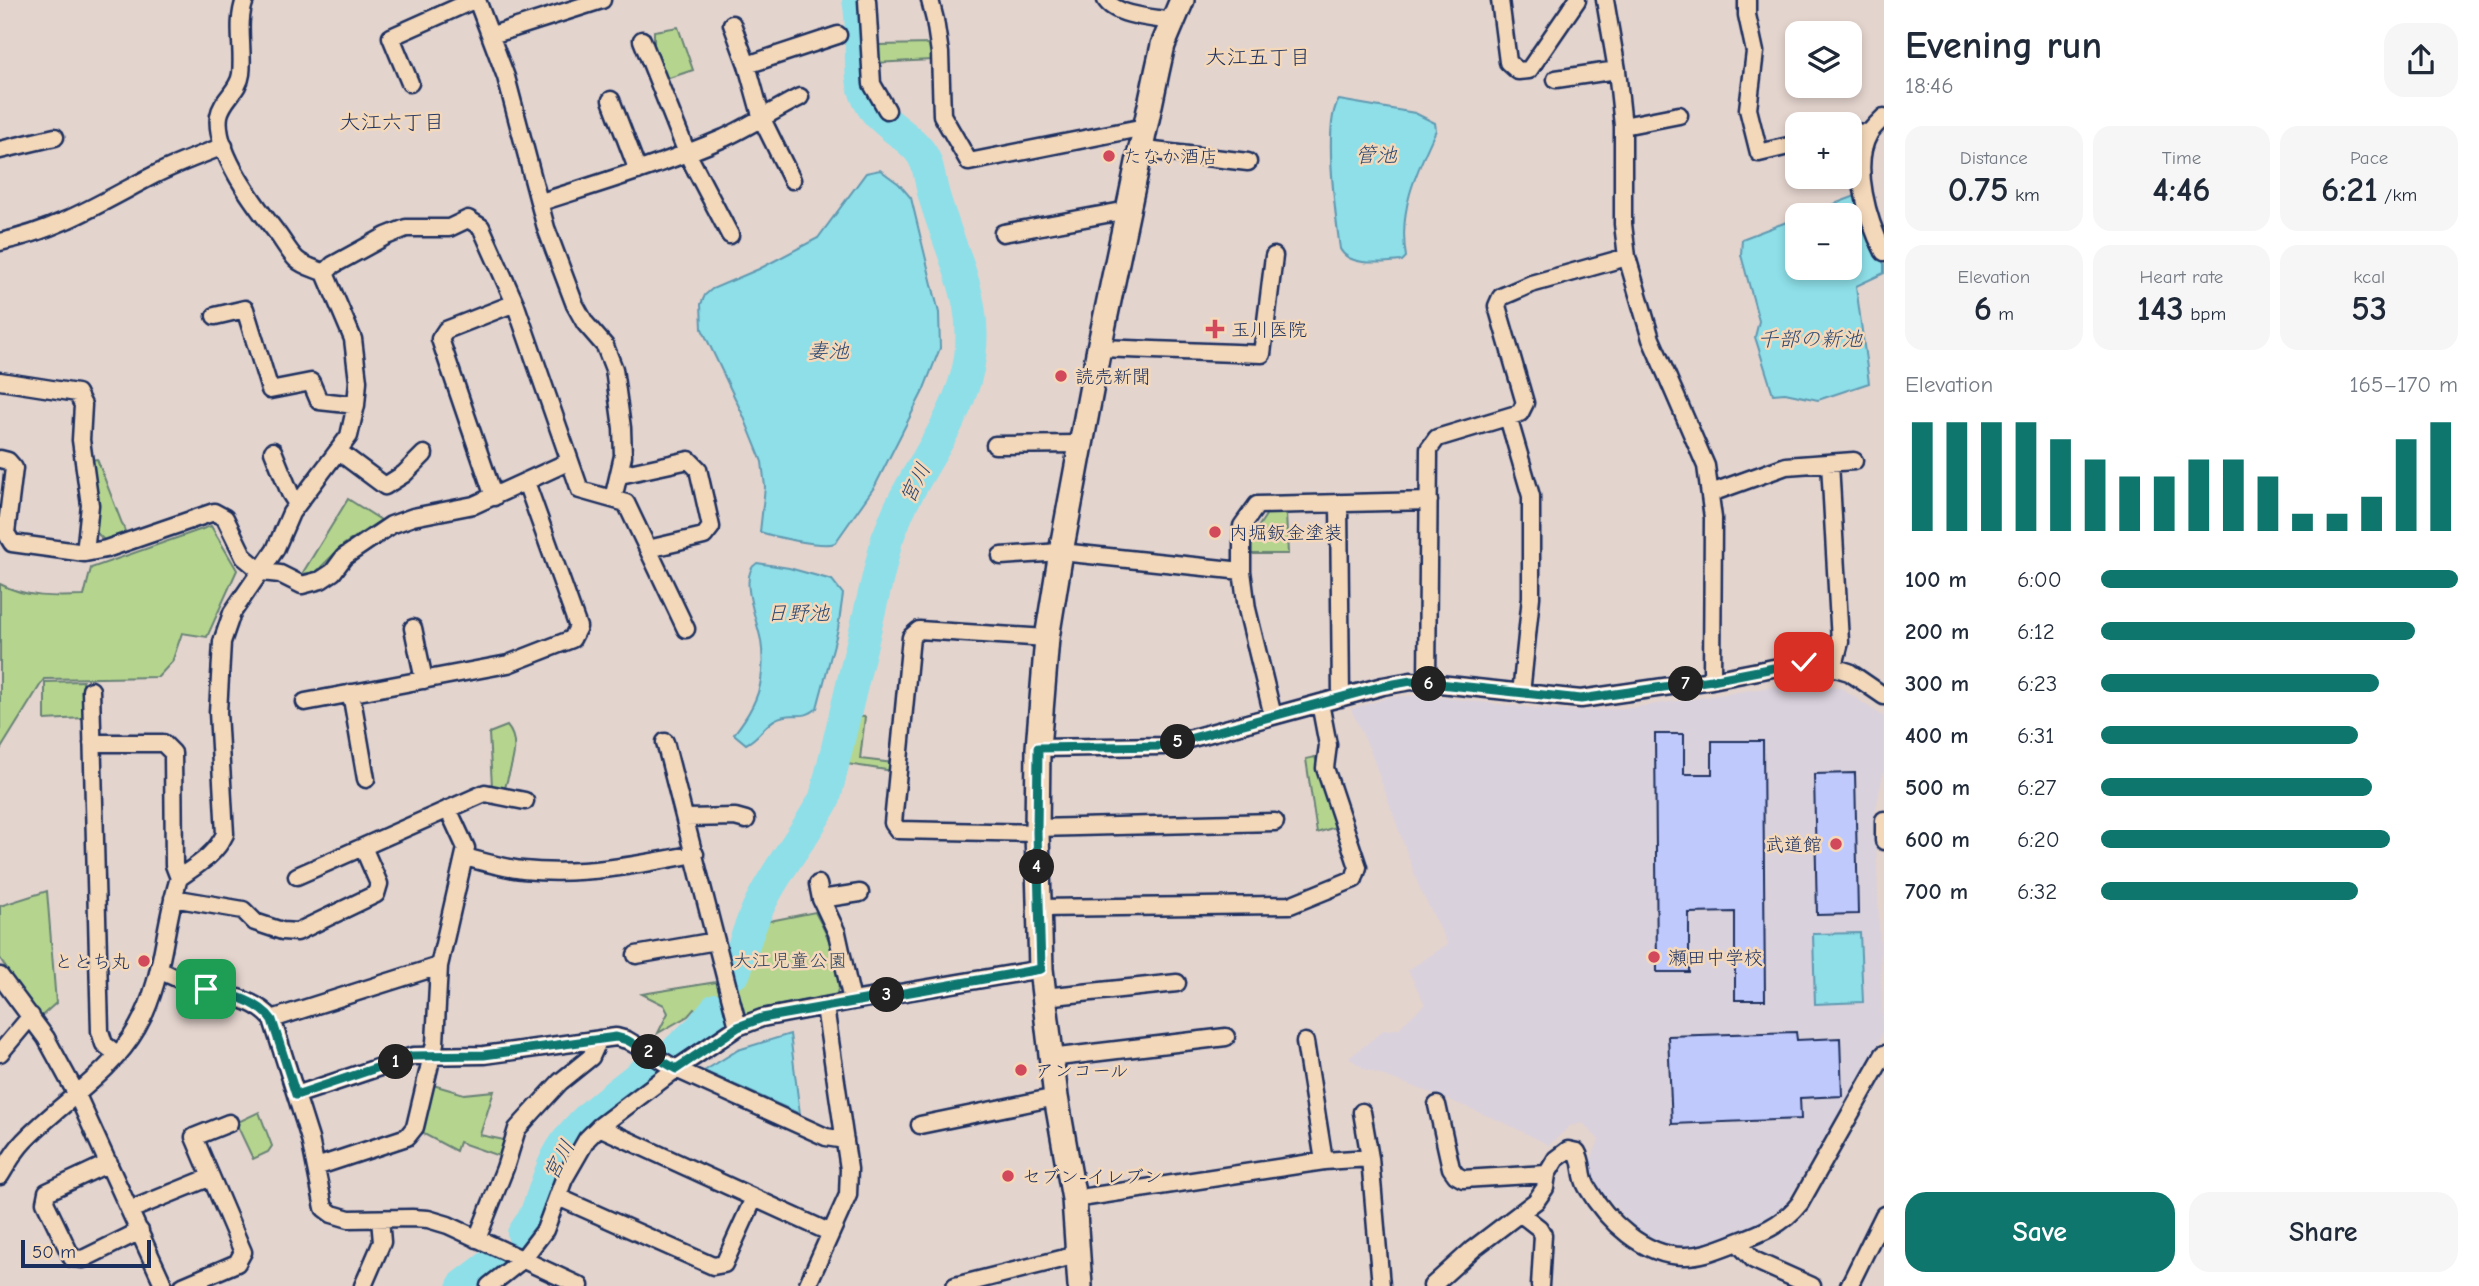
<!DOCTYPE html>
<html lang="en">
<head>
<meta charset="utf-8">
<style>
  :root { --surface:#fff; --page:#f6f6f7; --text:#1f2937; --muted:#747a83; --accent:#0f766e }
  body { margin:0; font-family:"Comic Neue","Klee One",sans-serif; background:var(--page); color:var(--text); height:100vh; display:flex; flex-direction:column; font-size:26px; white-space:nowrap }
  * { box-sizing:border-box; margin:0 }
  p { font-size:23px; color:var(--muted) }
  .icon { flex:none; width:38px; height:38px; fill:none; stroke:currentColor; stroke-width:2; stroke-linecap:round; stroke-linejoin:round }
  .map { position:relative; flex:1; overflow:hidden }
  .drawer { display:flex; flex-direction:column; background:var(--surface); width:595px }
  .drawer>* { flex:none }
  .tools { position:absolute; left:1785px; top:21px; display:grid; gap:14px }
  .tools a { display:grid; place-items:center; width:77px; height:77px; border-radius:14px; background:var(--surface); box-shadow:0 4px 10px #0003; font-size:35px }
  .scale { position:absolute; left:21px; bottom:18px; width:130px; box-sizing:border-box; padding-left:7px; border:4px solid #1b2f5e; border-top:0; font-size:19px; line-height:24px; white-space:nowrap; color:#1b2f5e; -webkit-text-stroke:5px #f4d8ba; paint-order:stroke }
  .pin { position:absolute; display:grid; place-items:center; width:60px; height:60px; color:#fff; margin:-30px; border-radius:14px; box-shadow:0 4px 10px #0006 }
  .km { position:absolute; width:35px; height:35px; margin:-18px; border-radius:50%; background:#222; color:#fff; font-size:19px; line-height:35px; text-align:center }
  .round { display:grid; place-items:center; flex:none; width:74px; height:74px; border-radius:21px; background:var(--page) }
  .head { display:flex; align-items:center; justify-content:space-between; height:119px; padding:0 21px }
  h1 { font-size:38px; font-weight:600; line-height:52px }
  .figures { display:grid; grid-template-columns:repeat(3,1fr); gap:10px; height:119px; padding:7px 21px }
  .figures div { display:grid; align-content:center; border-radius:18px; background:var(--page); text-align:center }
  .figures b { font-size:35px; font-weight:600 }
  .figures small { font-size:19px; font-weight:400 }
  .figures p { font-size:19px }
  .chart { height:196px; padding:14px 21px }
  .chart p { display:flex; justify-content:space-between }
  .chart svg { width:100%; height:126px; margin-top:7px; stroke:var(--accent); stroke-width:6 }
  .action { display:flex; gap:14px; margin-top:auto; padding:14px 21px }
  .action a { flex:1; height:80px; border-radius:21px; background:var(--accent); color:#fff; font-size:28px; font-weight:600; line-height:80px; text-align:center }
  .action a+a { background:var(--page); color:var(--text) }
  ul { padding:0 21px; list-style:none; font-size:23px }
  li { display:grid; grid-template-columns:112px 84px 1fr; align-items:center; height:52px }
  li i { height:18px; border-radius:9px; background:var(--accent) }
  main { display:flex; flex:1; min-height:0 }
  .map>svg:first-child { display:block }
</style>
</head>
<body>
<main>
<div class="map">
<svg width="1884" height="1286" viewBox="0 0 1884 1286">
  <rect width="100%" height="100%" fill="#e4d4ce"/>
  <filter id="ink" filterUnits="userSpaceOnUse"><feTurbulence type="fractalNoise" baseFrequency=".0143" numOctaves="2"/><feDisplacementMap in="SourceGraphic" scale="14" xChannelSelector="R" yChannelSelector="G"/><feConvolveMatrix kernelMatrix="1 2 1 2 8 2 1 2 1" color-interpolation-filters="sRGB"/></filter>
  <g filter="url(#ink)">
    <path fill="#d9d1dc" d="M1818 683 1841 688 1884 717V770L1875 813 1883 1030 1878 1047 1790 1197 1777 1214 1712 1243 1684 1246 1661 1243 1636 1229 1598 1187 1588 1167 1599 1140 1583 1123 1570 1126 1549 1145 1507 1124 1445 1098 1365 1069 1349 1058 1384 1030 1398 1029 1425 1004 1408 970 1448 944 1420 889 1370 750 1351 709 1391 697 1419 695 1549 710 1583 711 1637 707 1792 684Z"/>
    <path fill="#b5d58e" stroke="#688276" stroke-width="2" d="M678 27 693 70 666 79 654 45V31Z
      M931 44V60L875 63 878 45Z
      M97 459 126 534 105 541 96 532 98 495 90 460Z
      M348 499 381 520 343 545 316 572 302 574Z
      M1268 512 1286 513 1288 554H1250L1249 541Z
      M211 526 237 570 207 637 182 633 172 662 158 677 44 679 0 750V584C26 598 55 597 84 596L91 568Z
      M83 681 84 718 45 720V682Z
      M847 716 865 717 860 759 893 763V771L840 763Z
      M507 726C522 743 510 768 505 788L492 786 489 733Z
      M1315 757 1338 826 1317 833 1306 759Z
      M47 891 56 1003 37 1020 0 958V906Z
      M815 912C826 932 847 973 836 995L760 1009 746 1017 735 982 760 923Z
      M717 982 720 994 705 1016 694 1009 688 1016 658 1033 668 1013 664 1005 642 994Z
      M433 1085 464 1094 494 1091 480 1135 504 1140 499 1156 459 1142 456 1151 422 1133Z
      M259 1112 272 1146 268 1152 253 1159 236 1123Z"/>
    <path fill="#8edfe8" stroke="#6099b1" stroke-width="2" d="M1339 100 1415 113 1435 123 1436 130C1416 173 1398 209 1406 257L1402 261C1383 262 1350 268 1340 249 1336 219 1322 121 1339 100Z
      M880 170 899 184 911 198 939 313 940 348 923 391 875 486 835 543C822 548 776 537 760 532L765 487 762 462 743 415 702 329 701 304 705 295 712 289 759 269 818 238 866 173Z
      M1858 195 1872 244 1884 264V273L1856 286 1869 383 1818 400 1785 393 1773 394 1755 337 1759 321 1741 255 1742 239 1797 218V268H1850V215H1805Z
      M757 563 789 568 832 580 843 594 838 629 817 708C802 722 792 710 776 719 764 725 760 737 746 744L734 734C746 719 758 700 761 680 763 668 763 654 761 641 758 622 737 575 757 563Z
      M1860 933 1863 1002 1815 1004 1813 934Z
      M790 1034 800 1114 704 1071 738 1050Z"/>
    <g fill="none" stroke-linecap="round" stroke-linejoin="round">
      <path stroke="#8edfe8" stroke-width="32" d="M735 972C743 948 750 922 762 900 780 864 806 834 825 798L887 539C893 526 897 512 904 500 925 460 954 421 966 377 985 305 951 258 933 192 929 177 929 160 917 148 897 126 871 119 863 85 858 60 864 27 858 0
        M678 1049 701 1028 716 1009
        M523 1234C528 1226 534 1219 537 1210 545 1190 549 1169 561 1150 582 1117 615 1096 644 1072
        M463 1286 496 1261"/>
    </g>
    <path fill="#c0c9fb" stroke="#1b2f5e" stroke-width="2" d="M1655 734H1684V774H1712V741H1763L1765 1000H1735V912L1689 913V972H1657Z
      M1855 773 1858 914 1817 915 1814 774Z
      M1796 1032 1797 1040 1840 1038 1842 1096 1800 1098 1801 1119 1672 1124 1668 1036Z"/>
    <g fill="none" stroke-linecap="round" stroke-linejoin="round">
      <g stroke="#1b2f5e" stroke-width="21">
        <path id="street" d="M477 0 506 77 546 228 575 305 585 323 605 346 614 369 622 428 623 456 613 499
          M867 0 872 84 887 110
          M930 0 935 20 940 53 942 115 969 162 1145 127
          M1106 0C1116 16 1154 18 1172 21
          M1500 0 1508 62 1518 71 1529 70 1577 0
          M1605 0 1617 70 1623 126V224L1627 257 1651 339 1706 466 1713 518 1712 680
          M1747 0V15L1755 52 1748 109 1759 153 1797 144
          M732 24 747 65 762 119 792 180
          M492 35 602 0
          M642 40 687 153 730 235
          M747 65 838 35
          M1556 79 1617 70
          M410 83 391 37 474 0
          M611 100 638 171
          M1884 117C1879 122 1872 128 1869 134 1851 165 1868 222 1884 252
          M1623 126 1679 115
          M1850 132 1869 133
          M1137 149 1248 162
          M0 150 55 137
          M541 202C603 182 664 164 724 138 750 126 774 110 800 97
          M1003 233 1128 210
          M0 242C58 230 102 202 154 175 176 164 200 155 224 146
          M325 273 333 265 386 236 406 228H449L468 219 481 227 515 303 580 490 626 503 686 629
          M215 316 245 309 270 390 311 382 319 401 356 405
          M1099 348 1262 354 1274 256
          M0 381 77 393 83 405 81 440 90 505 85 553
          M1508 417 1531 496V597L1521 694
          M995 445 1081 444
          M273 451 290 493 297 504
          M338 451 385 486 404 474 424 454
          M0 459 8 461 14 468 6 533 12 543 85 553 106 549 214 512 225 518 244 557 262 572 280 574 302 585 321 580 333 572 344 557 391 525 413 517 474 505 570 461
          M1830 463 1840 642 1834 666
          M620 475 689 460 698 469 711 527 704 536 648 549
          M1711 493 1786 466 1854 461
          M494 497 440 339 446 330 515 303
          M1339 503 1341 698
          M1001 556 1061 552 1242 571
          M413 628 424 680
          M1427 684 1429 449 1437 438 1520 413 1525 403 1497 306 1501 297 1531 284 1627 257
          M91 690 100 1031 104 1044 118 1055
          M351 693 366 779
          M305 702 508 664 572 639 578 627 526 482
          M1273 716 1247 609 1242 571V526L1257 505 1429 501
          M665 742 738 1027
          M92 743H163L173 753 174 865 179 878
          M1038 748 1163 746 1383 686 1411 681 1581 699 1712 680 1804 662 1820 663 1849 672 1884 696
          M685 818 735 817 746 820
          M1884 820V841
          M1037 828 1275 822
          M1037 833 898 830 893 823 911 637 919 630 1047 638
          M465 857C484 862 504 868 523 870 581 876 638 865 695 854
          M297 876 485 793 525 801
          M818 884 821 899 837 933 852 1001
          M173 898 243 910 255 922 282 931 297 932 376 894 379 884 363 847
          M821 899 860 893
          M1038 908 1290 905 1354 879 1358 867 1325 768 1328 745 1320 703
          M636 955 716 941
          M159 970C174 977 188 984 204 988 227 995 257 1000 272 1019L310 1139 324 1208 332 1214 349 1219 412 1218 428 1219 448 1225 580 1286
          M0 976 46 1038 77 1095 164 1286
          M1044 997 1177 983
          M272 1019 439 966
          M1305 1042 1324 1161
          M0 1053 31 1016
          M1050 1058 1226 1037
          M296 1095 413 1056 484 1055 616 1037 627 1040 676 1069 826 1137 845 1140
          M1437 1105 1451 1168 1456 1175 1463 1179 1547 1174
          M1362 1112 1370 1158
          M920 1125 1056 1097
          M599 1127 831 1233
          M109 1163 47 1192 45 1202 72 1258 83 1259 140 1231
          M316 1167 407 1137 415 1127 435 1043 439 966 466 848 448 809
          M0 1176C7 1165 14 1151 24 1141 61 1102 110 1075 137 1028 164 982 163 927 179 878 197 865 215 855 225 834L218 712 222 642 232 613 275 550 291 513 349 436 356 405 358 381 353 339 325 273C316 269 303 266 296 259 289 252 283 241 277 233 256 206 214 152 219 116 222 99 239 91 241 74 244 50 236 23 245 0
          M558 1197 713 1266 724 1264 754 1198
          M1074 1199 1324 1161 1370 1158 1381 1286
          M130 1210 211 1177
          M1521 1214 1539 1228 1543 1235 1540 1286
          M477 1239 505 1168 517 1129 560 1082 591 1057 599 1039
          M1737 1242 1754 1260 1812 1286
          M183 1286 237 1263 243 1252 194 1137 229 1123
          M363 1286 382 1242 380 1219
          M489 1286 522 1260 545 1230 564 1179 587 1139 599 1127 676 1069 738 1027 762 1018 852 1001 1041 969
          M807 1286 848 1195 849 1169 825 1007
          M955 1286 1077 1255
          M1432 1286 1473 1249 1536 1201 1545 1188 1547 1174 1556 1159 1568 1150 1577 1152C1584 1164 1580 1175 1587 1187 1606 1220 1644 1257 1685 1256 1702 1256 1716 1250 1732 1244 1759 1234 1782 1226 1800 1203L1884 1054
          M1849 1286 1884 1215"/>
      </g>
      <g stroke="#1b2f5e" stroke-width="28">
        <path id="secondary" d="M1080 1286 1074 1199 1056 1097 1041 969 1037 833 1038 748 1047 638 1061 552 1099 348 1157 72 1163 45 1182 0"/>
      </g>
      <use href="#street" stroke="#f4d8ba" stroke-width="16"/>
      <use href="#secondary" stroke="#f4d8ba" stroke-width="23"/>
    </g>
  </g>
  <g fill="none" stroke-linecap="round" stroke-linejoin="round" filter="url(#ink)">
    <g stroke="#fff" stroke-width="14">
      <path id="route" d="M206 989C228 993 259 1001 272 1020L296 1095 412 1056 484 1055 616 1037 627 1040 676 1069 738 1027 762 1018 1041 969 1037 833 1038 748 1163 746 1383 686 1411 681 1581 699 1712 680 1804 662"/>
    </g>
    <use href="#route" stroke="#0f766e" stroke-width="9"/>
  </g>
  <g fill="#d1495b" stroke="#f4d8ba" stroke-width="2.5">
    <circle cx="1109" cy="156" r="7"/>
    <path d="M1211.5 318.5h7v7h7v7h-7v7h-7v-7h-7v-7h7z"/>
    <circle cx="1061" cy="376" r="7"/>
    <circle cx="1215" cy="532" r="7"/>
    <circle cx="1836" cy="844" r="7"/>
    <circle cx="1654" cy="957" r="7"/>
    <circle cx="144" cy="961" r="7"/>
    <circle cx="1021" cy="1070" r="7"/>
    <circle cx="1008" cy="1176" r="7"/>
  </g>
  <g text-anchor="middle" stroke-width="5" stroke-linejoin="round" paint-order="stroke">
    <g font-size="19" fill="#1b2f5e" stroke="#f4d8ba" text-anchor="start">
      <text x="1123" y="163">たなか酒店</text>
      <text x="1231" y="336">玉川医院</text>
      <text x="1075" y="383">読売新聞</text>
      <text x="1229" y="539">内堀鈑金塗装</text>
      <text x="1822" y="851" text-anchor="end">武道館</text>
      <text x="1668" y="964">瀬田中学校</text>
      <text x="130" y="968" text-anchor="end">ととち丸</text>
      <text x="1035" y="1077">アンコール</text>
      <text x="1022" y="1183">セブン-イレブン</text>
    </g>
    <g font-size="19" fill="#324865" stroke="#f4d8ba">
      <text x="790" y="967">大江児童公園</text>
    </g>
    <g font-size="21" fill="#1b2f5e" stroke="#f4d8ba">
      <text x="1258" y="64">大江五丁目</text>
      <text x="392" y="129">大江六丁目</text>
    </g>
    <g font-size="21" font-style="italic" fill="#2c4973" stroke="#f4d8ba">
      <text x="1376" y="162">管池</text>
      <text x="1810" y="346">千部の新池</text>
      <text x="828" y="358">妻池</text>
      <text transform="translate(915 483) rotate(-63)" y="7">宮川</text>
      <text x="798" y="620">日野池</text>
      <text transform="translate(559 1160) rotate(-62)" y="7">宮川</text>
    </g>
  </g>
</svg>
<div class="tools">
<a><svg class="icon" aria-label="layers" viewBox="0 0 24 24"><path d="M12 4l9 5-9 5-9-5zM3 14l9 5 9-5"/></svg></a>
<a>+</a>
<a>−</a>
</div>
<div class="scale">50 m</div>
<div class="pin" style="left:206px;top:989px;background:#1e9e55"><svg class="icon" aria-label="arrive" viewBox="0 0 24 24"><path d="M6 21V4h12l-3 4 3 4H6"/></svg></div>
<div class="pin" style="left:1804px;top:662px;background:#d93025"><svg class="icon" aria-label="check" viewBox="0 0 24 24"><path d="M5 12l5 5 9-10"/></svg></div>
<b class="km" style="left:396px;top:1062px">1</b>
<b class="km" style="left:649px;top:1052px">2</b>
<b class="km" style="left:887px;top:995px">3</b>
<b class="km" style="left:1037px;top:867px">4</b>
<b class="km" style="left:1178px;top:742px">5</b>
<b class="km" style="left:1429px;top:684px">6</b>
<b class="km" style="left:1686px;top:684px">7</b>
</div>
<section class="drawer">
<div class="head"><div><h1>Evening run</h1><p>18:46</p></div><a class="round"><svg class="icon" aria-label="share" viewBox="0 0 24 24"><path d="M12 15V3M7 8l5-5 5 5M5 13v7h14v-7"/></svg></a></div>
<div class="figures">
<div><p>Distance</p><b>0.75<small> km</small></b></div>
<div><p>Time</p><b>4:46</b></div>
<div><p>Pace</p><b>6:21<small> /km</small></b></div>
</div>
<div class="figures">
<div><p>Elevation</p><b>6<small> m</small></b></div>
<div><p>Heart rate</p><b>143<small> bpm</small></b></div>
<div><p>kcal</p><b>53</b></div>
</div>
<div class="chart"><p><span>Elevation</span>165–170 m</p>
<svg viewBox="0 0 160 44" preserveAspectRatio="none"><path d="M5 44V6M15 44V6M25 44V6M35 44V6M45 44V12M55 44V19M65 44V25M75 44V25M85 44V19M95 44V19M105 44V25M115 44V38M125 44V38M135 44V32M145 44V12M155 44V6"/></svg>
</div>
<ul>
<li><b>100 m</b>6:00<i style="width:100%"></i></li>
<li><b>200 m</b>6:12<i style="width:88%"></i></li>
<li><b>300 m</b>6:23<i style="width:78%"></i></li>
<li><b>400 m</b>6:31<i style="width:72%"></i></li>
<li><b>500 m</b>6:27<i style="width:76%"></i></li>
<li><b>600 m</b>6:20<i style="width:81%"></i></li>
<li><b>700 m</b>6:32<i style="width:72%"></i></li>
</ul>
<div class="action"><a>Save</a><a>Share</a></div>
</section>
</main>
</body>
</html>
